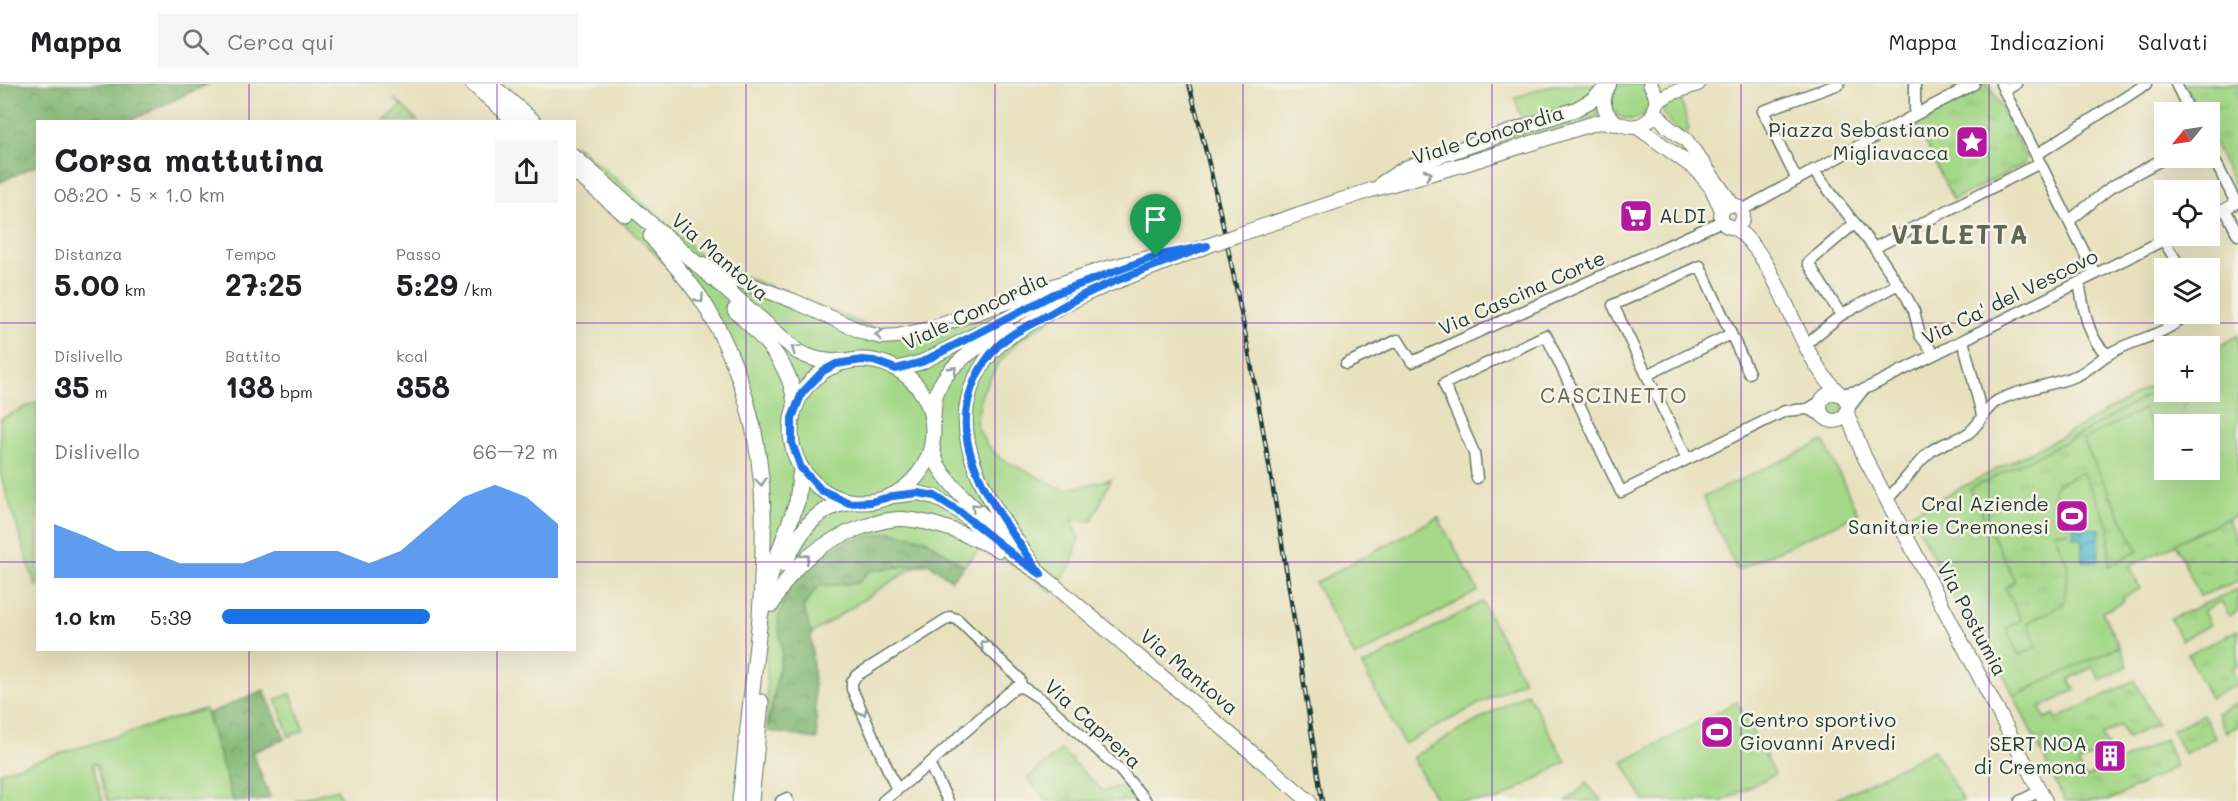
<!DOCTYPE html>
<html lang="it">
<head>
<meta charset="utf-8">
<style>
  :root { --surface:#fff; --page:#f6f6f6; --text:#202124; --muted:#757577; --line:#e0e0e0; --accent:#1a73e8 }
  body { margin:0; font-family:Mali,sans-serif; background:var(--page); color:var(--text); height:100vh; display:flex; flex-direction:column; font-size:22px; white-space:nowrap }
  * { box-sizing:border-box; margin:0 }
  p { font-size:20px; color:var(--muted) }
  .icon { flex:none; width:33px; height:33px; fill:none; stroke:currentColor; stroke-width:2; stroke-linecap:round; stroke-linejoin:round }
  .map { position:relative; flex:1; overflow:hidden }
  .panel { position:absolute; left:36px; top:36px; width:540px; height:531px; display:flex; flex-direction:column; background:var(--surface); border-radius:0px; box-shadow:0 6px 24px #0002 }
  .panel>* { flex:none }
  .needle { width:39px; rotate:240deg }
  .tools { position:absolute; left:2154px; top:18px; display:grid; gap:12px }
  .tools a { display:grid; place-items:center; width:66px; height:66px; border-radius:0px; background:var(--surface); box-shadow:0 6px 24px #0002; font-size:30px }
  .pin { position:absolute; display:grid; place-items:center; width:51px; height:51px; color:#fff; margin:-62px -26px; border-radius:50% 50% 50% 0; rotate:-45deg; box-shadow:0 0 6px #0007 }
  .pin .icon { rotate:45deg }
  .round { display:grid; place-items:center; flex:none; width:63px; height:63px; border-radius:0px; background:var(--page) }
  .overview { display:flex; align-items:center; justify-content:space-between; height:102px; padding:0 18px }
  h1 { font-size:33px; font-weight:800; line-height:45px }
  .metrics { display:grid; grid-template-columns:repeat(3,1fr); gap:9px; height:102px; padding:6px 18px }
  .metrics div { display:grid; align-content:center }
  .metrics b { font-size:30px; font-weight:800 }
  .metrics small { font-size:16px; font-weight:400 }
  .metrics p { font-size:16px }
  .chart { height:168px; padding:12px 18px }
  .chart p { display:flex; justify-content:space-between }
  .chart svg { width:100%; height:108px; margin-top:6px; fill:var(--accent); opacity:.7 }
  ul { padding:0 18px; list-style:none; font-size:20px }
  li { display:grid; grid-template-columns:96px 72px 1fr; align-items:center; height:45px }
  li i { height:15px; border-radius:8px; background:var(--accent) }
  header { display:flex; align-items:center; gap:36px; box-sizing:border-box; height:84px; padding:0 30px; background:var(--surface); border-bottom:2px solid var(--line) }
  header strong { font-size:28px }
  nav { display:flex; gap:33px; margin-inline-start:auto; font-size:21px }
  .search { width:420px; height:54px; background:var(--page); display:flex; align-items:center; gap:15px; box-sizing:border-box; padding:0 21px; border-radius:0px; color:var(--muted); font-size:22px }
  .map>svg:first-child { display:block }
</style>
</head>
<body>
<header>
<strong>Mappa</strong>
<div class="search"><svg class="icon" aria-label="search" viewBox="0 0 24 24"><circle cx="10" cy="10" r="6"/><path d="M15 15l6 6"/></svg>Cerca qui</div>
<nav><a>Mappa</a><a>Indicazioni</a><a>Salvati</a></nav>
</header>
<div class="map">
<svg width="2238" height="717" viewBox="0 0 2238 717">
  <defs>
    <pattern id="forest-crowns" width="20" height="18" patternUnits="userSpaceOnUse" patternTransform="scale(1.5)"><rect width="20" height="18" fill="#83b874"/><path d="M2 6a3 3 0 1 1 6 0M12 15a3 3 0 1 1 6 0" fill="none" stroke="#6b9760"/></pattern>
    <pattern id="park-tufts" width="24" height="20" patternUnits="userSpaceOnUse" patternTransform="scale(1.5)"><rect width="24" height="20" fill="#a4d888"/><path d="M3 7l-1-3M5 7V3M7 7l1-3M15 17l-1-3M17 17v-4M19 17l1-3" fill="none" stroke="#8dba76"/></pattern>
    <pattern id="garden-furrows" width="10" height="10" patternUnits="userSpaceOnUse" patternTransform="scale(1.5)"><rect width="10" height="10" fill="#a4d888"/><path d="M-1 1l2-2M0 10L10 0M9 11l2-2" fill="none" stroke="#8dba76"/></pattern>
    <pattern id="water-waves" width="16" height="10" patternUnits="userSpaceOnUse" patternTransform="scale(1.5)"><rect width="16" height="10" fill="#51bace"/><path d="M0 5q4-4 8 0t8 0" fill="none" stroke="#4398a8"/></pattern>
  </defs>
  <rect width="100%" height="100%" fill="#f7f3e8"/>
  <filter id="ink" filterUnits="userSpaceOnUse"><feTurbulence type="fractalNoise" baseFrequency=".0167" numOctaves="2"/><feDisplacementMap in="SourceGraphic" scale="12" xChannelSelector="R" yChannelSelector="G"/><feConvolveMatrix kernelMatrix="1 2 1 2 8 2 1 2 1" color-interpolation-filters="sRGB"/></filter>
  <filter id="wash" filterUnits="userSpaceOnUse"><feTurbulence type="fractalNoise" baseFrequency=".008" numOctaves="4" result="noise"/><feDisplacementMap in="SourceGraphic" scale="24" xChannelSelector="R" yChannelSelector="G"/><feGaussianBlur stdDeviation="1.35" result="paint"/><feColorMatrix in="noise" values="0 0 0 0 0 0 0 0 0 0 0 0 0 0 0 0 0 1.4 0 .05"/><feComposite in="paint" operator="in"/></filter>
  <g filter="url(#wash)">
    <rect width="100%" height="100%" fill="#e7e1be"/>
    <path fill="#a4d888" stroke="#628a5e" stroke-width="1.5" fill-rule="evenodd" d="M1555 0H1595L1596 5 1575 21 1528 37 1521 33 1515 14Z
      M1618 0H1642L1648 6 1651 19 1643 32C1619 45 1599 18 1618 0Z
      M1680 11 1689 46 1685 51C1675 43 1663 36 1662 22Z
      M1595 20 1599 32 1463 76 1411 88Z
      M575 61 625 103 699 170 720 183 876 245 934 237 1091 193 1093 201 1048 237 1019 256 998 280 982 309 976 340 986 360 1001 375 1065 406 1111 395 1092 437 1072 436 1079 454 1071 481 1053 509 1017 482 980 464 964 482 925 455 848 457 778 535 782 568 767 647 766 399 726 253 684 200 645 159 575 96Z
      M2238 251V430L2130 482 2140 505 2123 513 2124 518 2102 528 2119 562 2014 612 1979 541 1969 545 1911 429 2072 347 2164 294V308H2210V268ZM2164 340H2210V386H2164Z
      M1824 323a10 10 0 1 1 20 0a10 10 0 1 1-20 0Z
      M37 318 38 502 36 503 0 389V335Z
      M1824 357 1858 430 1737 486 1703 413Z
      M1438 433 1478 507 1355 573 1315 499Z
      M928 479 912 484 811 550 803 523 818 502 857 499 869 487Z
      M1482 518 1524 596 1404 660 1362 582Z
      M1527 609 1566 678 1497 717H1437L1412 673Z
      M291 610 304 646 289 652 276 615Z
      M1737 618 1775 690 1723 717H1644L1623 678Z
      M205 625 233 717H108L96 679 92 681 103 717H0V688Z
      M1934 666 1963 717H1833Z
      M1586 699 1602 717H1567L1586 700Z
      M337 705 342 717H295L334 706Z"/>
    <path fill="url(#forest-crowns)" stroke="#517a54" stroke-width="1.5" d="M0 0H208L129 37 38 38 37 81 0 98Z
      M891 448 925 455 964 482 951 496 928 479 869 487 858 499 818 502 803 523 811 550 817 655 767 647 782 568 778 535 790 499 819 473 848 457Z
      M264 606 285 655 252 668 270 713 258 717H233L207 630Z"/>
    <path fill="url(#park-tufts)" stroke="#628a5e" stroke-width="1.5" d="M1980 0H1989L2026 73 2023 81 1953 116 1914 35Z
      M2185 0H2238V109L2210 50V28H2199Z
      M2164 302V308H2191L2176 340H2164V367L2143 325 2083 356 2138 467 2109 482V442L2082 388 2054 402 2053 420 2068 421 2067 448H2054L2068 482 2064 520 2027 539 2038 562 2019 571 2006 544 2021 536 2005 503 2015 497 1970 405 2075 353Z
      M2227 434 2238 461V497L2200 512 2175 459Z
      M2238 505V527L2229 532 2221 517 2203 527 2210 541 2181 556 2170 535Z
      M2238 546V582L2232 585 2238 600 2210 614 2188 570Z
      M2119 562 2128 582 2100 596 2093 583 2069 595 2075 606 2040 624 2045 635 2054 630 2057 635 2135 596 2157 640 2127 654 2120 641 2102 651 2108 664 2078 679 2086 694 2165 655 2176 683 2108 717H2065L2014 612Z
      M2238 619V642L2226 648 2217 629Z
      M2203 630 2215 654 2184 670 2172 646Z
      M1061 666 1103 707 1126 702 1137 714 1133 717H1046L1028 694Z"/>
    <path fill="url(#garden-furrows)" stroke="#628a5e" stroke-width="1.5" d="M395 15 418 37H384L402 22Z"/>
    <path fill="url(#water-waves)" stroke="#387c81" stroke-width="1.5" d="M2073 439H2078L2080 448H2083V444L2100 445 2098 478 2082 477 2083 454 2073 453Z"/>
  </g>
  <g filter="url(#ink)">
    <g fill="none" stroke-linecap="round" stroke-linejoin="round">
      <g stroke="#657664" stroke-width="13">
        <path id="street" d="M2001 0 2095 190
          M2176 0 2190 28
          M2004 7 2016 0
          M1915 31 1974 0
          M2210 67 2236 119
          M2036 71 2146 0
          M1813 86 1874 164 1906 212 1914 227 1920 251 1934 270
          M1797 96 1763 27 1839 0
          M2225 125 2238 151
          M1742 126 1915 31V0
          M2210 133 2238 118
          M2069 137 2111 103 2165 74
          M2163 156 2181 184
          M1874 164 2040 79
          M2079 199C2084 224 2087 255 2108 271
          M1841 231 1808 179 1855 139
          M1963 256 1982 331
          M1806 260 1841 231 1898 200
          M1346 280 1398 256 1412 278 1722 137
          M1647 291 1731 250
          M1841 310 1863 306 2172 152
          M1849 324 1863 306
          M1808 325 1822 332
          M1687 375 1613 221 1700 182 1749 289
          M1477 394 1474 369 1444 300 1546 251 1621 408 1785 327 1808 325 1821 317
          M1887 415C1903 401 1914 381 1930 368 1940 359 1956 357 1967 350 1981 341 1983 325 1997 317 2022 304 2050 302 2076 292 2090 286 2100 274 2114 267 2138 254 2167 251 2186 230
          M929 680 948 717
          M897 706 852 605V598L856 592 950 533 957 535 1019 594 1022 603
          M781 717 787 714 788 717
          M883 717 929 680 1007 610 1015 604 1022 603 1041 615 1119 685 1146 717
          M2020 717 2040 707"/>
      </g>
      <g stroke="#657664" stroke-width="16">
        <path id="secondary" d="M1609 1C1586 39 1648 61 1656 22 1657 14 1655 7 1650 0
          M1656 18 1669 10 1698 0
          M1655 27 1668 43 1686 56 1732 120
          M1636 42 1697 86 1711 103 1722 126
          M1382 99 1405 84 1576 25 1592 16 1607 3
          M1721 132a11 11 0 1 1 22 0a11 11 0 1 1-22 0Z
          M1734 143C1784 180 1793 267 1839 309
          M1237 151 1371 106 1465 80 1598 38 1617 40
          M703 180 714 187 794 217 865 249 881 253 897 252 929 245 1100 186 1156 172
          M1085 210 1207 162
          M896 285 922 278 1057 209
          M1820 323a14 14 0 1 1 28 0a14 14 0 1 1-28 0Z
          M1847 330 1864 372 2045 717
          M933 338C934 331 934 322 935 315 941 283 982 260 1008 245
          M932 361C934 367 934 373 937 379 950 405 992 440 1014 460
          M893 412 918 409 935 413 960 428 1020 476 1041 490 1309 717
          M1036 484C999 432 942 358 976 293 981 283 988 271 997 263 1023 239 1060 224 1092 207
          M772 521C791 481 821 457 863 443 876 439 890 434 903 435 936 437 970 452 999 466"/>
      </g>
      <g stroke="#657664" stroke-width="17">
        <path id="primary" d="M473 0 517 38
          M490 0 534 38
          M574 73 798 268C813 275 825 279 842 277
          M574 87 626 131
          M651 152C668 173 687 194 702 216 741 279 762 355 763 428 764 463 762 498 760 533
          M735 226C762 252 793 282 795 322
          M791 347a71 71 0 1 1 142 0a71 71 0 1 1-142 0Z
          M784 480C798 452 814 423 848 419
          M740 717 760 533 771 490 797 418 801 384
          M751 717 761 618"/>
      </g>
      <use href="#street" stroke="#fff" stroke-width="10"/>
      <use href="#secondary" stroke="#fff" stroke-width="14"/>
      <use href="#primary" stroke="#fff" stroke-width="15"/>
      <g stroke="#1f3d34" stroke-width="4.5">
        <path id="rail" d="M1189 0C1251 235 1285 477 1322 717"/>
      </g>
      <use href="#rail" stroke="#f7f3e8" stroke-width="2" stroke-dasharray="7" stroke-linecap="butt"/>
      <g stroke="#657664" stroke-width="16" stroke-linecap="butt">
        <path id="secondary-bridge" d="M1207 162 1237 151"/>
      </g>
      <use href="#secondary-bridge" stroke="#fff" stroke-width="14"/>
    </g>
    <defs><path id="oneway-chevron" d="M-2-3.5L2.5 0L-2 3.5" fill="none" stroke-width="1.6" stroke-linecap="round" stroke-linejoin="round" transform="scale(1.5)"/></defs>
    <g stroke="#8f9e9a">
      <use href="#oneway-chevron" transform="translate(1428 90) rotate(-15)"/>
      <use href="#oneway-chevron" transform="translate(700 215) rotate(56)"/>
      <use href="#oneway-chevron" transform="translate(879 251) rotate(-173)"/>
      <use href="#oneway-chevron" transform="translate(795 265) rotate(-145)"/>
      <use href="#oneway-chevron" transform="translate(953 286) rotate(-46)"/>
      <use href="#oneway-chevron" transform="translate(761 398) rotate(85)"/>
      <use href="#oneway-chevron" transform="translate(975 423) rotate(-135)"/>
      <use href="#oneway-chevron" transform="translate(806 474) rotate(-41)"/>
      <use href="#oneway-chevron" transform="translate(984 560) rotate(-136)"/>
      <use href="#oneway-chevron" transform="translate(863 628) rotate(66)"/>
    </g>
  </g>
  <g fill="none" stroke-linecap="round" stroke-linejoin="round" filter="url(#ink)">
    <g stroke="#fff" stroke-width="12">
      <path id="route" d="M1207 162C1169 177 1129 190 1092 207 1074 215 1057 226 1039 236 1024 244 1006 252 994 266 968 296 959 334 971 372 982 409 1018 459 1041 490L1020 476 960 428 935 412 918 409 893 412 871 418 849 419 821 406 801 384 792 359V334L802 309 823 287 836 280 862 276 874 277 896 285 922 278 1054 210 1156 172Z"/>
    </g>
    <use href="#route" stroke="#1a73e8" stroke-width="8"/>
  </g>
  <path fill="none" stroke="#7b2cbf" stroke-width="1.5" stroke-opacity="0.55" d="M249 0V38M497 0V38M746 0V717M995 0V717M1243 0V717M1492 0V717M1741 0V717M1989 0V717M0 239H38M574 239H2238M0 478H38M574 478H2238M249 566V717M497 566V717"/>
  <defs>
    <g id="sight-square" transform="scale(1.725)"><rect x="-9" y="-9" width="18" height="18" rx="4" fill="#b5179e" stroke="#f7f3e8"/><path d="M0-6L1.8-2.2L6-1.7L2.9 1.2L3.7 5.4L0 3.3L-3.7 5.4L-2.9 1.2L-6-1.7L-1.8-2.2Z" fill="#fff"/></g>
    <g id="supermarket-square" transform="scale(1.725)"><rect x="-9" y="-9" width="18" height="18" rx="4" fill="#b5179e" stroke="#f7f3e8"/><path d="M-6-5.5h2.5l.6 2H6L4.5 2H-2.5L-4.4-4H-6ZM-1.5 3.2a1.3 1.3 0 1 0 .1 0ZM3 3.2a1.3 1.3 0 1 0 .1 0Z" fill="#fff"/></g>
    <g id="stadium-square" transform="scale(1.725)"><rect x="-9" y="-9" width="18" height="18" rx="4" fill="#b5179e" stroke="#f7f3e8"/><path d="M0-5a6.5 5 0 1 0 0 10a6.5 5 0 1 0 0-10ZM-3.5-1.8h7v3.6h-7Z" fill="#fff"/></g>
    <g id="building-square" transform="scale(1.725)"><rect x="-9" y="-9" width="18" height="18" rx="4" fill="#b5179e" stroke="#f7f3e8"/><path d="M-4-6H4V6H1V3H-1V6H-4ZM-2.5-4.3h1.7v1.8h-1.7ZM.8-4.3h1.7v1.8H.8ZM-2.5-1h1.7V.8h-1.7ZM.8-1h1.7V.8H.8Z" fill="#fff"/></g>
  </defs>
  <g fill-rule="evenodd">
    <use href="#sight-square" x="1972" y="58"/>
    <use href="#supermarket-square" x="1636" y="132"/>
    <use href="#stadium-square" x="2072" y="432"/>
    <use href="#stadium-square" x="1717" y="648"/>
    <use href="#building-square" x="2110" y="672"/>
  </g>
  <g text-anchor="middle" stroke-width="5" stroke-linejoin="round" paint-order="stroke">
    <g font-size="20" fill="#1f3d34" stroke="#f7f3e8" text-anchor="end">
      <text x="1949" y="53">Piazza Sebastiano<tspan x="1949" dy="23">Migliavacca</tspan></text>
      <text x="1659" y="139" text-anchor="start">ALDI</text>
      <text x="2049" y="427">Cral Aziende<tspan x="2049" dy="23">Sanitarie Cremonesi</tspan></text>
      <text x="1740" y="643" text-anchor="start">Centro sportivo<tspan x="1740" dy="23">Giovanni Arvedi</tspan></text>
      <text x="2087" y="667">SERT NOA<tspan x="2087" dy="23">di Cremona</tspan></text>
    </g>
    <g font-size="20" fill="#1f3d34" stroke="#f7f3e8">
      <text transform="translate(1488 51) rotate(-17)" y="7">Viale Concordia</text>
      <text transform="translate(720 173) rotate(41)" y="7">Via Mantova</text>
      <text transform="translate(1522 209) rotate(-24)" y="7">Via Cascina Corte</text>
      <text transform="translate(2010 213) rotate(-26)" y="7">Via Ca' del Vescovo</text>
      <text transform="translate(975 227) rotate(-25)" y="7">Viale Concordia</text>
      <text transform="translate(1972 535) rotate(62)" y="7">Via Postumia</text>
      <text transform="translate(1189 588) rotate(40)" y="7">Via Mantova</text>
      <text transform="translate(1093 640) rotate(42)" y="7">Via Caprera</text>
    </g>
    <g font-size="21" letter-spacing="1.5" fill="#606854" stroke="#f7f3e8">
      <text x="1614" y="319">CASCINETTO</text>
    </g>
    <g font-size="26" font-weight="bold" letter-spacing="1.5" fill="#606854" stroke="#f7f3e8">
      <text x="1960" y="160">VILLETTA</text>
    </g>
  </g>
</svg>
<div class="tools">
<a><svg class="needle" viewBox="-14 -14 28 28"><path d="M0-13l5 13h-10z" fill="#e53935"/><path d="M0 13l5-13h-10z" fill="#757577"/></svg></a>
<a><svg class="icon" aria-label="locate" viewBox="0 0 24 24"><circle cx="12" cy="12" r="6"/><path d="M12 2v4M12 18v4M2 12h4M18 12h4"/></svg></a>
<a><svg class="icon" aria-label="layers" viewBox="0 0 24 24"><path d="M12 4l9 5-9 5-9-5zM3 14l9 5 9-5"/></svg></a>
<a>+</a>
<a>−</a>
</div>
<div class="pin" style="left:1156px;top:172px;background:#1e9e55"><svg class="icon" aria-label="arrive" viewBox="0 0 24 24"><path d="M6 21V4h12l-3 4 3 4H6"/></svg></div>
<section class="panel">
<div class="overview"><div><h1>Corsa mattutina</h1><p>08:20 · 5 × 1.0 km</p></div><a class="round"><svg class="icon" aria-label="share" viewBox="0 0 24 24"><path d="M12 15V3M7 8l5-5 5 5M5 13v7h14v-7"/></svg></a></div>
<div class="metrics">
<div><p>Distanza</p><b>5.00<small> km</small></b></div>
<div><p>Tempo</p><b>27:25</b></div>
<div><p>Passo</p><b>5:29<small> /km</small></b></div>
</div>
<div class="metrics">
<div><p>Dislivello</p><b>35<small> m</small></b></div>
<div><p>Battito</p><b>138<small> bpm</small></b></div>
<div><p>kcal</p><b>358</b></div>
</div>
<div class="chart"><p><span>Dislivello</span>66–72 m</p>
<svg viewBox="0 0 160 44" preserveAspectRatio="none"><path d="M0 44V22L10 27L20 33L30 33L40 38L50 38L60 38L70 33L80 33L90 33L100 38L110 33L120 22L130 11L140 6L150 11L160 22V44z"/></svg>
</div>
<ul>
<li><b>1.0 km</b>5:39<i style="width:62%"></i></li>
</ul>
</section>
</div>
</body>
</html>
